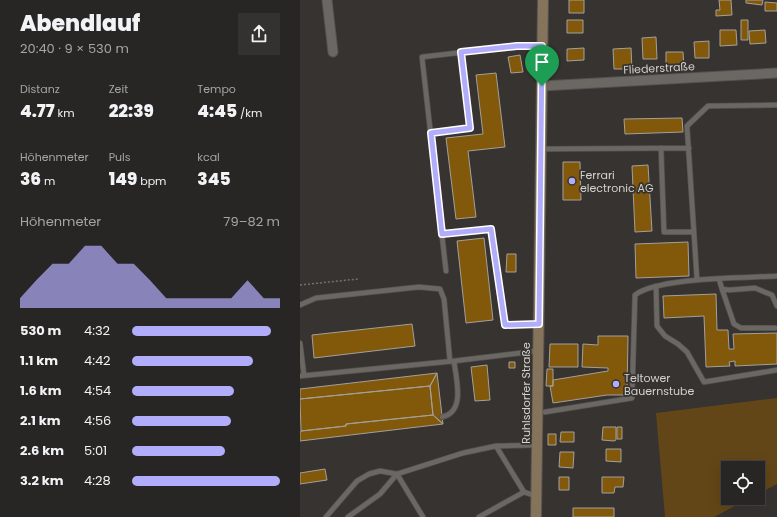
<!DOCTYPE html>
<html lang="de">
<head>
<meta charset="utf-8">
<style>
  :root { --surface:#282624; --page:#343231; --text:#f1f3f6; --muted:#a5a5a6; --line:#444341; --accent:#b1adfa }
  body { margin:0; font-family:Poppins,sans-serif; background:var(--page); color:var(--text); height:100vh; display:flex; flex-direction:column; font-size:15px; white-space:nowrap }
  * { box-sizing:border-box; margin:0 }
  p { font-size:13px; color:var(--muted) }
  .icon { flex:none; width:22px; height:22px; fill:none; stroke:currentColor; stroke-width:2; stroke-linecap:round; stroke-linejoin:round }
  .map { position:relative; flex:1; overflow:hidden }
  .details { display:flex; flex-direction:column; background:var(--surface); width:300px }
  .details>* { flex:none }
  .controls { position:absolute; left:421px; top:461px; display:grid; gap:8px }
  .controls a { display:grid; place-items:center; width:44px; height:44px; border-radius:0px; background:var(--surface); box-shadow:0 4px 16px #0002,0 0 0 1px var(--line); font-size:20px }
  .pin { position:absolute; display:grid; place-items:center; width:34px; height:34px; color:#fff; margin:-41px -17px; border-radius:50% 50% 50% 0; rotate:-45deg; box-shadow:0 0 4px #0007 }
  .pin .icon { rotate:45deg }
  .round { display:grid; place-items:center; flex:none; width:42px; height:42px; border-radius:0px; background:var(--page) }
  .overview { display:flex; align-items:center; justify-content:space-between; height:68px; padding:0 20px }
  h1 { font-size:22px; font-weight:800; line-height:30px }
  .figures { display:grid; grid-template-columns:repeat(3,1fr); gap:6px; height:68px; padding:4px 20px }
  .figures div { display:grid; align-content:center }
  .figures b { font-size:17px; font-weight:800 }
  .figures small { font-size:11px; font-weight:400 }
  .figures p { font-size:11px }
  .chart { height:112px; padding:8px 20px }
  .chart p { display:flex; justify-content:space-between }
  .chart svg { width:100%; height:72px; margin-top:4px; fill:var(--accent); opacity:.7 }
  ul { padding:0 20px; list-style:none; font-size:13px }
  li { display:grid; grid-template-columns:64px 48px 1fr; align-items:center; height:30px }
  li i { height:10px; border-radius:5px; background:var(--accent) }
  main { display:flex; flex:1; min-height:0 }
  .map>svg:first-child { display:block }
</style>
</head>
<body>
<main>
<section class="details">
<div class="overview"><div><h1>Abendlauf</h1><p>20:40 · 9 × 530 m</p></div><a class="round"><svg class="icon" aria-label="share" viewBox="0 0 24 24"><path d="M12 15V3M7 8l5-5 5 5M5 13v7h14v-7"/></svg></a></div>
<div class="figures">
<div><p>Distanz</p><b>4.77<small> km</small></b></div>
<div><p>Zeit</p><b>22:39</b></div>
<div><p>Tempo</p><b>4:45<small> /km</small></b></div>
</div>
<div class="figures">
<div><p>Höhenmeter</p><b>36<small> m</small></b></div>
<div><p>Puls</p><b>149<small> bpm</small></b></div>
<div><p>kcal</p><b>345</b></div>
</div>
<div class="chart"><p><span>Höhenmeter</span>79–82 m</p>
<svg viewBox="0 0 160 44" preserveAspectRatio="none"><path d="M0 44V38L10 27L20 17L30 17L40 6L50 6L60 17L70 17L80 27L90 38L100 38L110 38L120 38L130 38L140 27L150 38L160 38V44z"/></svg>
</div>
<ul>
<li><b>530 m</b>4:32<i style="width:94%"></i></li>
<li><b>1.1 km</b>4:42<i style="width:82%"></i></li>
<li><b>1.6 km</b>4:54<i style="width:69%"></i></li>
<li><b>2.1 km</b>4:56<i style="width:67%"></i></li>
<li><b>2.6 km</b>5:01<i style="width:63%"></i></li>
<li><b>3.2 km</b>4:28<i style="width:100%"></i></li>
</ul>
</section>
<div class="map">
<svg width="477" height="517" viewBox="0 0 477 517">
  <rect width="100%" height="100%" fill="#363330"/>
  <path fill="#634618" d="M477 398V484L458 494V468H428V498H450L414 517H365L356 413Z"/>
  <path fill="#82590a" stroke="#a3a09c" d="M269 0H284V13H269Z
    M419 0H431L432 15 416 16V10H420Z
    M446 0H463L462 5 446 3Z
    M465 2 477 3V11H465Z
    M267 20H283V33H267Z
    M441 20H448V40H441Z
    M420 30H436L437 45 420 46Z
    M465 30 466 43 450 44 449 31Z
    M356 37 357 59H343L342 38Z
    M409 41V58H395L394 42Z
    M284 48V60L267 61V49Z
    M331 48 332 69H314L313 49Z
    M366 52H383L384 68 366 69Z
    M220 55 223 72 211 73 208 57Z
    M196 73 205 147 168 151 176 217 156 219 146 138 183 134 176 75Z
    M382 118 383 132 325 134 324 119Z
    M263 162H280L281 200H263Z
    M348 165 352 231 335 232 332 166Z
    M184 238 193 320 166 323 157 241Z
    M388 242 389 276 336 278 335 244Z
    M207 254H216V272H206Z
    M416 294 417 330H428L429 349H434L433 334 477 333V364L435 366V361L429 362 430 366 406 367 404 316 364 318 363 296Z
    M112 324 115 346 14 358 12 335Z
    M298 336H328L327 395H307L253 403 250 386H253V380L308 371V368L282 367 283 344 298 345Z
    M250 344H278V367H249Z
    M209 362H215V368H209Z
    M187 365 190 400 175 401 171 367Z
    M247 369H253V386H246Z
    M137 373 143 424 133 415 130 386Z
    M137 373 130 386 0 399V389Z
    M130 386 133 415 46 424V426L1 431 0 399Z
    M133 415 143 424 0 441V433L1 431 46 426V424Z
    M303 427H316V440L314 441 302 440Z
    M317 427H322V439H317Z
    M261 432H274V442H260Z
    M248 434H256V445H248Z
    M306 449H321V462L306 461Z
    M260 452H274L273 468 259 467Z
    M25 469 27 480 0 484V473Z
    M259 477H269V490H259Z
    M302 477H324L323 487H315L314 493H302Z
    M273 508H314V517H273Z"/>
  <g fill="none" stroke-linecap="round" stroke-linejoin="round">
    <g stroke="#54524f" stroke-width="6">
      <path id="lane" d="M131 133 170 128 161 52
        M361 148 364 232H394
        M241 149 389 148
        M192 234 205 325 239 324
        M146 271 122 57 217 46H242
        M419 279 422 289 429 290 455 288 472 295 477 306
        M397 280 387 126 408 106 477 105
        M356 286 357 326 365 336 378 344 387 352 404 382 477 370
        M422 289 434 324 441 328H475
        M0 305 16 298 119 287 140 289 144 299 150 361
        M0 343 4 375
        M0 376 154 361 238 351
        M245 412 332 398 335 295C358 277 445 278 477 276
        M142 417C166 412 156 379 154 361
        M196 446 224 492 236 496
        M26 517 57 481 69 474 80 471 97 474 163 453 196 446 237 445
        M48 517 80 494 97 474 123 517
        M179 517 224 492"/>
    </g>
    <g stroke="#54524f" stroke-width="11">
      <path id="street" d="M27 0 33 52
        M242 86 477 73"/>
    </g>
    <g stroke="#54524f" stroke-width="12">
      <path id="secondary" d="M236 517 243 0"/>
    </g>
    <path stroke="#74726f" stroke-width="1.5" stroke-dasharray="2 2" stroke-linecap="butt" d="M149 234 187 229
      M0 285 58 279"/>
    <use href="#lane" stroke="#6b6864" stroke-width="4.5"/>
    <use href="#street" stroke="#6b6864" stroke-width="9"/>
    <use href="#secondary" stroke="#85745b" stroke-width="10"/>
  </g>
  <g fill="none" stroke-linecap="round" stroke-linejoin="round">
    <g stroke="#fff" stroke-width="8">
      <path id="route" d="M217 46H242L239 324 205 325 191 229 142 234 131 133 170 128 161 52Z"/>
    </g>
    <use href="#route" stroke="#b1adfa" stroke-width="5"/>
  </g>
  <g fill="#b1adfa" stroke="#363330" stroke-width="1.5">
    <circle cx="272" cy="181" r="4"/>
    <circle cx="316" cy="384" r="4"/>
  </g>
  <g text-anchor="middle" stroke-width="3.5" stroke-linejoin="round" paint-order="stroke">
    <g font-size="11" fill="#d3d2cf" stroke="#363330">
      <text transform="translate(359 68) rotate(-3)" y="4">Fliederstraße</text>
      <text transform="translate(226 393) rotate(-90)" y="4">Ruhlsdorfer Straße</text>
    </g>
    <g font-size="11" fill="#d3d2cf" stroke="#363330" text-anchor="start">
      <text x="280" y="179">Ferrari<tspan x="280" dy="13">electronic AG</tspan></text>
      <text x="324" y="382">Teltower<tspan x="324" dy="13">Bauernstube</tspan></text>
    </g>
  </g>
</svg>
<div class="controls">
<a><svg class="icon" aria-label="locate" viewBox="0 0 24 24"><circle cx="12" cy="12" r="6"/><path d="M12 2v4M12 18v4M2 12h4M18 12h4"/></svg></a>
</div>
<div class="pin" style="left:242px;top:86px;background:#1e9e55"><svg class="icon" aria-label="arrive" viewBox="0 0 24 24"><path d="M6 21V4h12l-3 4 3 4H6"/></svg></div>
</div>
</main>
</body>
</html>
